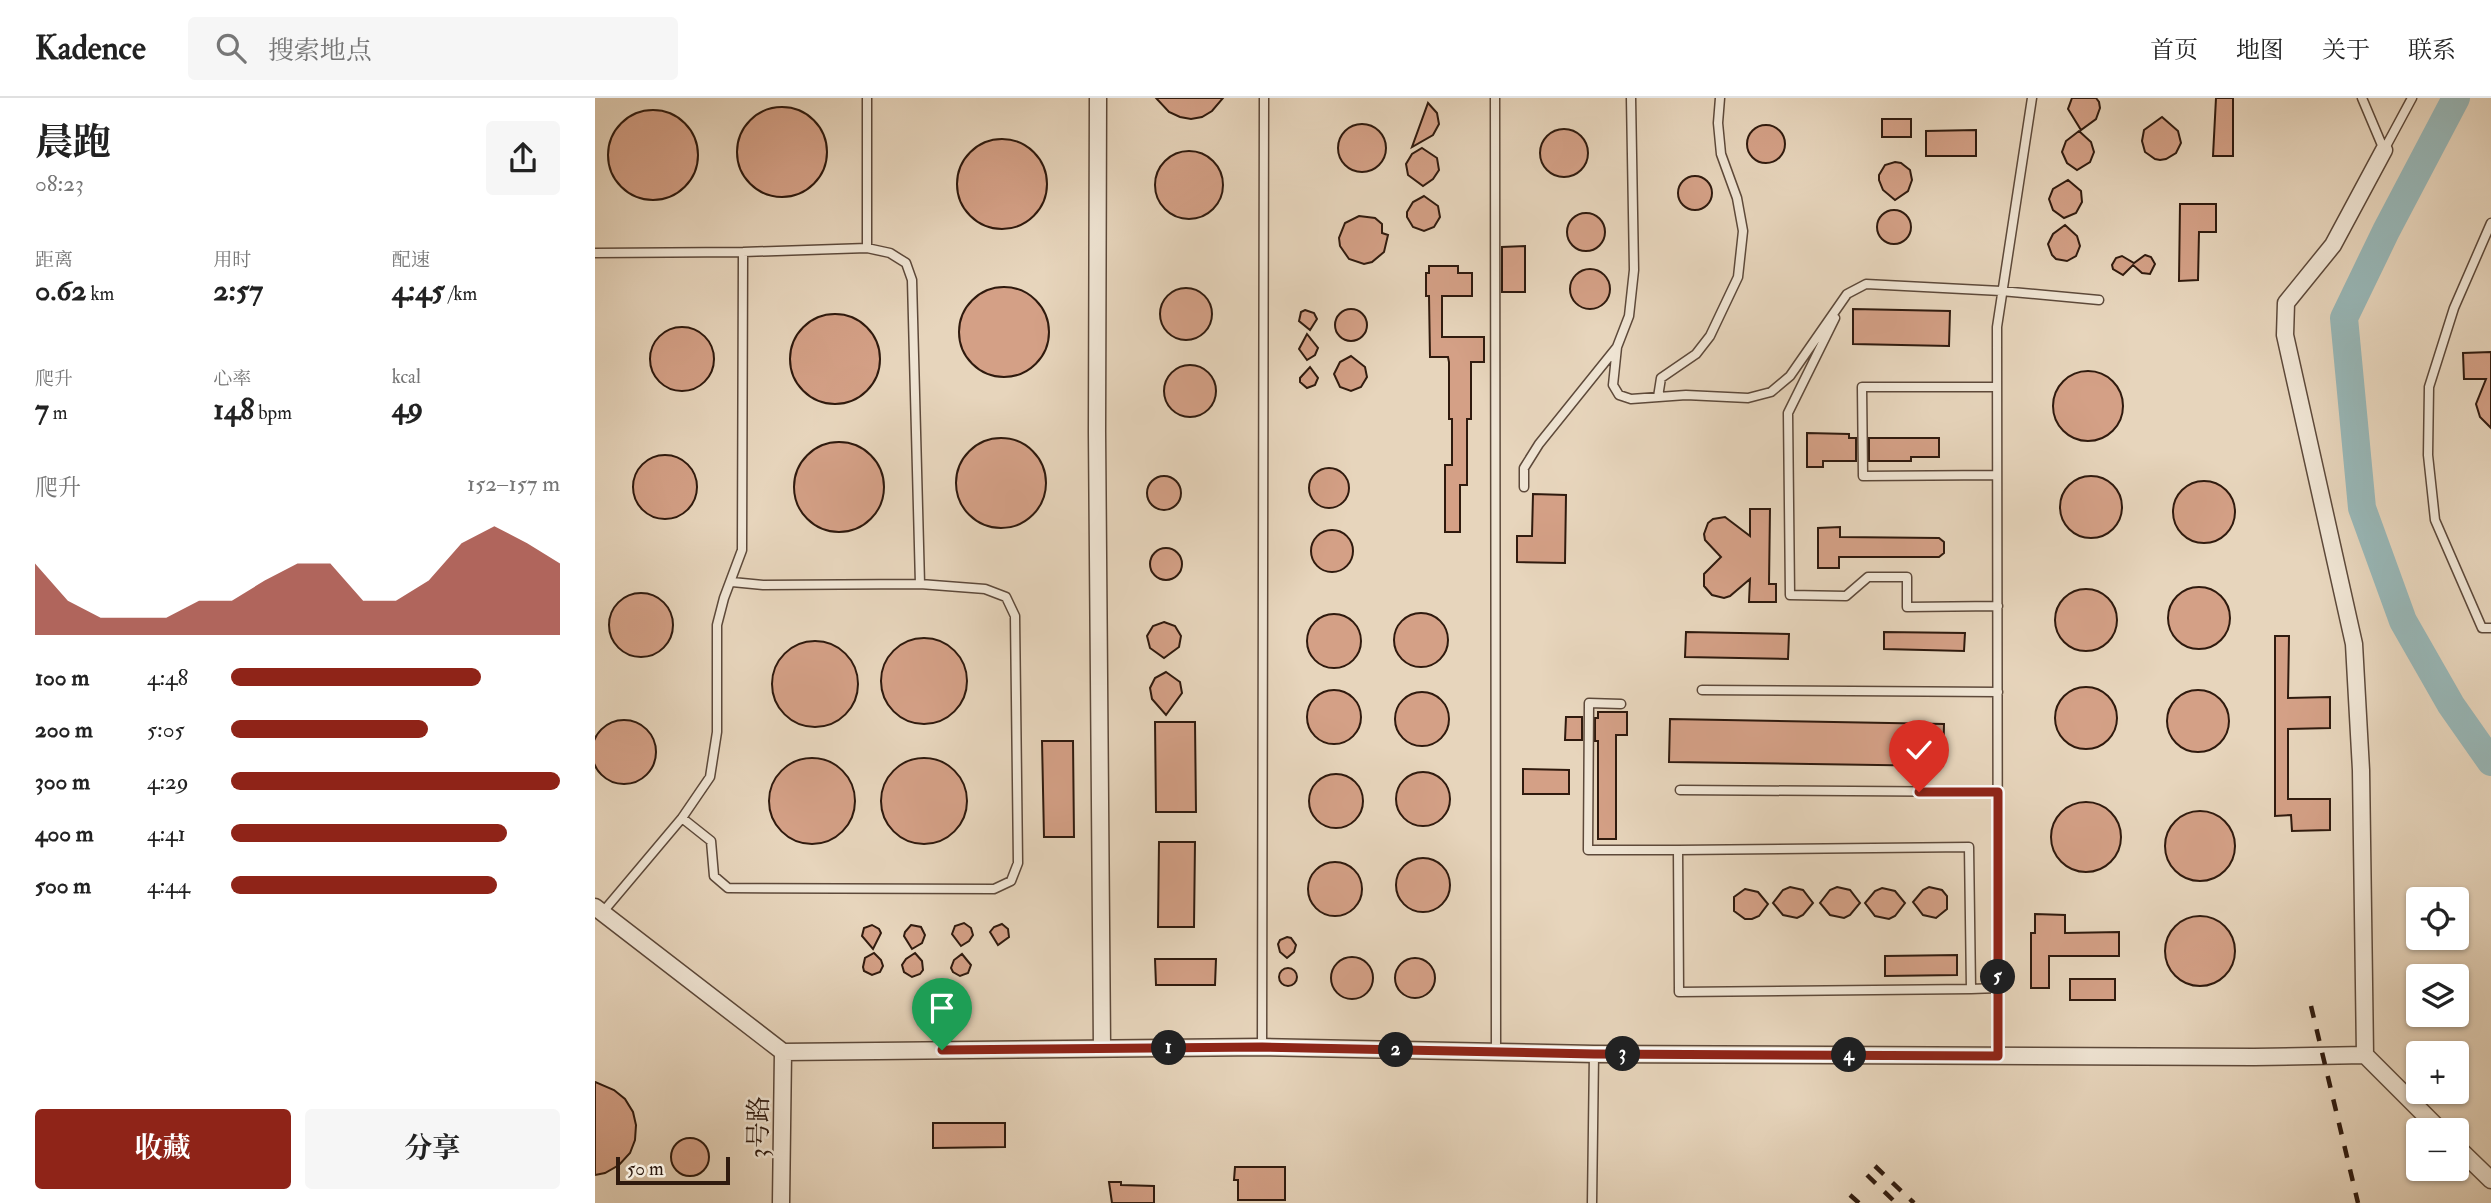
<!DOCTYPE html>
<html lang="zh">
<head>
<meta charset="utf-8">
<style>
  :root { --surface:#fff; --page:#f6f6f6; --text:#222; --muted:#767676; --line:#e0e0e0; --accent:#8f2418 }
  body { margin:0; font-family:"IM FELL Double Pica","Noto Serif SC",serif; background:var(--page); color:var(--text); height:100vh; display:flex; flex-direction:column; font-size:26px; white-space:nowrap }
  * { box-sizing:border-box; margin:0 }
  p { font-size:23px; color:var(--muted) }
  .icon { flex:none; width:38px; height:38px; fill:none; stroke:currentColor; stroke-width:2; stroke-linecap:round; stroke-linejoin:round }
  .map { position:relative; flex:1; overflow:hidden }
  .details { display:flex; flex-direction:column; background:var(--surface); width:595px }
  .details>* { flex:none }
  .buttons { position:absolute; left:1811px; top:789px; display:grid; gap:14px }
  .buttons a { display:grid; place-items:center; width:63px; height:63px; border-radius:7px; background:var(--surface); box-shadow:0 2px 5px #0004; font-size:35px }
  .scale { position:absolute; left:21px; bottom:18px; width:114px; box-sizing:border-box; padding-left:7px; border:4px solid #2f1a0e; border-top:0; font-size:19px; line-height:24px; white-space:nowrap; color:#2f1a0e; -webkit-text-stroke:5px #efe4d3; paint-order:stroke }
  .pin { position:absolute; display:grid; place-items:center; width:60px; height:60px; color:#fff; margin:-72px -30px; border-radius:50% 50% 50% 0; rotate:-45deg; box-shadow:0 0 7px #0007 }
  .pin .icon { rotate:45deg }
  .km { position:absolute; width:35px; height:35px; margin:-18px; border-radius:50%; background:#222; color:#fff; font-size:19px; line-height:35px; text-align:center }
  .round { display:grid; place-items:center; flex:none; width:74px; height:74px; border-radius:7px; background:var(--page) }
  .overview { display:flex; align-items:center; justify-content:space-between; height:119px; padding:0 35px }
  h1 { font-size:38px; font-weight:700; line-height:52px }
  .figures { display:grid; grid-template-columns:repeat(3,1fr); gap:10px; height:119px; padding:7px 35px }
  .figures div { display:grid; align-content:center }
  .figures b { font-size:30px; font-weight:700 }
  .figures small { font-size:19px; font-weight:400 }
  .figures p { font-size:19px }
  .chart { height:196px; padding:14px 35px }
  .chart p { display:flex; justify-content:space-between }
  .chart svg { width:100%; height:126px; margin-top:7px; fill:var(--accent); opacity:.7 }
  .cta { display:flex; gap:14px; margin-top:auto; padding:14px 35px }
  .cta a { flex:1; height:80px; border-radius:7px; background:var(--accent); color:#fff; font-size:28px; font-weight:700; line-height:80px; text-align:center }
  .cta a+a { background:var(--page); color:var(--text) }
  ul { padding:0 35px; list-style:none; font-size:23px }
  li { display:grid; grid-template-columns:112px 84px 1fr; align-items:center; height:52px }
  li i { height:18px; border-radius:9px; background:var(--accent) }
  header { display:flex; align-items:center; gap:42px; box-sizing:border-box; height:98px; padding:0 35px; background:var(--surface); border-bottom:2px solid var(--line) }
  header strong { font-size:33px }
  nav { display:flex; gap:38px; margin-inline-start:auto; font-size:24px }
  .search { width:490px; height:63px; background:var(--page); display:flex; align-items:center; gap:18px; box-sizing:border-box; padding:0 24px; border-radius:7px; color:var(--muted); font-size:26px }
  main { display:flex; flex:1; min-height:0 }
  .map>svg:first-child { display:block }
</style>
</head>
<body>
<header>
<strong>Kadence</strong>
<div class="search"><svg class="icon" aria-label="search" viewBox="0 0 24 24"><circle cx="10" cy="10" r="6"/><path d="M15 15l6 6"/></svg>搜索地点</div>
<nav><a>首页</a><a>地图</a><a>关于</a><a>联系</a></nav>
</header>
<main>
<section class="details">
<div class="overview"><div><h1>晨跑</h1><p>08:23</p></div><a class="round"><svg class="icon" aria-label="share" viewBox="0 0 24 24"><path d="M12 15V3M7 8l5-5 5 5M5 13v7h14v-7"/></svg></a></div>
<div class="figures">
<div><p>距离</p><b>0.62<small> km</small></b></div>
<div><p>用时</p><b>2:57</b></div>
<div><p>配速</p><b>4:45<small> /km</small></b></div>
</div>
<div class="figures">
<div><p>爬升</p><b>7<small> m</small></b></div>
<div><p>心率</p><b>148<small> bpm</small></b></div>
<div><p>kcal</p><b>49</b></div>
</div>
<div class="chart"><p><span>爬升</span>152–157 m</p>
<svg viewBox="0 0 160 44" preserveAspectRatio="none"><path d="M0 44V19L10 32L20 38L30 38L40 38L50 32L60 32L70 25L80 19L90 19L100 32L110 32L120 25L130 12L140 6L150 12L160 19V44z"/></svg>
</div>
<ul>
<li><b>100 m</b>4:48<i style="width:76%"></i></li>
<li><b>200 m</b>5:05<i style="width:60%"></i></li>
<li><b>300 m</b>4:29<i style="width:100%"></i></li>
<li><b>400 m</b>4:41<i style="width:84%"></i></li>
<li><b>500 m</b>4:44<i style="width:81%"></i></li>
</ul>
<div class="cta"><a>收藏</a><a>分享</a></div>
</section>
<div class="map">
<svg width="1896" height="1105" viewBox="0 0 1896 1105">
  <rect width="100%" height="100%" fill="#e7d5bc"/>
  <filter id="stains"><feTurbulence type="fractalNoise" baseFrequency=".00286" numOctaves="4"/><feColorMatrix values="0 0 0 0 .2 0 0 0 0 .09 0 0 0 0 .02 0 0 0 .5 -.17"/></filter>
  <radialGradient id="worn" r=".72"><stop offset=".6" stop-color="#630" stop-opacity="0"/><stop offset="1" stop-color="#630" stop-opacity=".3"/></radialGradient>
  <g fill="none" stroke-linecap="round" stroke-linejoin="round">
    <path stroke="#98b7b7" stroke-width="28" d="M1861 0 1791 133 1749 220 1767 410 1808 523 1856 607 1896 664"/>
  </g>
  <path fill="#d4a086" stroke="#2f1a0e" stroke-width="2" d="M561 0H628L617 13 607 19 596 21 585 19 574 14Z
    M1477 0H1501L1504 4 1505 10 1501 21 1486 32 1473 11Z
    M1621 0H1638V58H1618Z
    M833 5 842 15 844 26 838 37 817 49Z
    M142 54a45 45 0 1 1 90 0a45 45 0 1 1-90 0Z
    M13 57a45 45 0 1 1 90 0a45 45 0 1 1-90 0Z
    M1567 19 1583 33 1586 45 1581 55 1571 61 1565 62 1560 61 1550 54 1547 43 1549 32Z
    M1287 21H1316V39H1287Z
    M743 50a24 24 0 1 1 48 0a24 24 0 1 1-48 0Z
    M1152 46a19 19 0 1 1 38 0a19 19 0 1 1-38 0Z
    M945 55a24 24 0 1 1 48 0a24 24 0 1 1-48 0Z
    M1381 32V58H1331V33Z
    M1484 33 1496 44 1499 54 1495 64 1482 72 1472 65 1467 54 1471 43Z
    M362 86a45 45 0 1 1 90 0a45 45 0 1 1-90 0Z
    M827 50 842 60 844 72 838 81 828 88 813 77 811 66 817 56Z
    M560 87a34 34 0 1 1 68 0a34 34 0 1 1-68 0Z
    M1300 64 1306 65 1315 72 1317 82 1313 93 1300 102 1288 92 1284 82V77L1290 67Z
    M1083 95a17 17 0 1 1 34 0a17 17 0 1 1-34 0Z
    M1473 82 1486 93 1487 104 1481 115 1469 120 1458 112 1454 101 1458 91Z
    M829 98 843 108 845 119 839 129 829 133 818 129 812 119V114L818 104Z
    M1585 106H1621V134H1604L1603 182 1584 183Z
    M1282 129a17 17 0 1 1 34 0a17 17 0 1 1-34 0Z
    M972 134a19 19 0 1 1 38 0a19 19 0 1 1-38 0Z
    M764 118 780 120 787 126V135L793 137 789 154 777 164 769 166 754 161 745 148 744 140 750 125Z
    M1470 127 1482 138 1485 148 1481 158 1472 163 1461 161 1457 157 1453 146 1458 136Z
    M930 148V194H907V149Z
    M1550 157 1556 159 1560 166 1555 176 1547 175 1538 167 1528 177 1518 171 1517 167 1521 160 1527 158 1539 165Z
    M834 168H863V175H877V198H847V239H889V264H876V321H872V387H865V434H850V367H857V321H854V264L853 259H835L834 198H831V175H834Z
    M975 191a20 20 0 1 1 40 0a20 20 0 1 1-40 0Z
    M364 234a45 45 0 1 1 90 0a45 45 0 1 1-90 0Z
    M565 216a26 26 0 1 1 52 0a26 26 0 1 1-52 0Z
    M1258 211 1355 213 1354 248 1258 246Z
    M740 227a16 16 0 1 1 32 0a16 16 0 1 1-32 0Z
    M710 212 719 215 722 221 715 232 704 223 706 214Z
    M195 261a45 45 0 1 1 90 0a45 45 0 1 1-90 0Z
    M55 261a32 32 0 1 1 64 0a32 32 0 1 1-64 0Z
    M712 236 723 250 720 257 712 262 704 251Z
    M1896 254V330L1885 319 1881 306 1891 281H1869L1868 255Z
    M756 258 770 269 772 279 766 289 756 293 745 289 739 276 745 264Z
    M569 293a26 26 0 1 1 52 0a26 26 0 1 1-52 0Z
    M715 269 723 280 720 287 712 290 705 284V280Z
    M1458 308a35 35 0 1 1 70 0a35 35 0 1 1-70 0Z
    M1212 335 1254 336V340H1261V363H1228V369H1212Z
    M1274 340H1344V359H1316V363H1274Z
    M361 385a45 45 0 1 1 90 0a45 45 0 1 1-90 0Z
    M199 389a45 45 0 1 1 90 0a45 45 0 1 1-90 0Z
    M38 389a32 32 0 1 1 64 0a32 32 0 1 1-64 0Z
    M714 390a20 20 0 1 1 40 0a20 20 0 1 1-40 0Z
    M1465 409a31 31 0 1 1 62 0a31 31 0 1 1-62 0Z
    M552 395a17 17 0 1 1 34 0a17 17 0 1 1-34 0Z
    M1578 414a31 31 0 1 1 62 0a31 31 0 1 1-62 0Z
    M938 396 971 397 970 465 922 464V438H937Z
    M1155 411H1175L1174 486H1181V504H1154L1155 481 1135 498 1129 500 1117 497 1109 488V476L1126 459 1110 442 1109 436 1113 425 1118 421 1130 419 1155 438Z
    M1245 429V439L1344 440 1349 444V455L1344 459H1244V470H1223V430Z
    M716 453a21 21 0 1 1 42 0a21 21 0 1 1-42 0Z
    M555 466a16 16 0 1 1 32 0a16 16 0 1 1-32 0Z
    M1573 520a31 31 0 1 1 62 0a31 31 0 1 1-62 0Z
    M1460 522a31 31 0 1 1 62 0a31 31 0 1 1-62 0Z
    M14 527a32 32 0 1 1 64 0a32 32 0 1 1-64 0Z
    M799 542a27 27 0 1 1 54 0a27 27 0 1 1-54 0Z
    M712 543a27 27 0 1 1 54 0a27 27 0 1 1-54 0Z
    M569 524 580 528 586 538 584 549 569 560 555 550 552 538 558 528Z
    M1091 534 1194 536 1193 561 1090 559Z
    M1289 534 1370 535 1369 553 1289 551Z
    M1680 538H1694L1693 600 1735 599V630L1693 631V701H1735V732L1697 733 1696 717 1680 718Z
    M286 583a43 43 0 1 1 86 0a43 43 0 1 1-86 0Z
    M177 586a43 43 0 1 1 86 0a43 43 0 1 1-86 0Z
    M571 574 585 584 587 595 571 617 557 601 555 590 560 580Z
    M1460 620a31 31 0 1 1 62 0a31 31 0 1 1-62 0Z
    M1572 623a31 31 0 1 1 62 0a31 31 0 1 1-62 0Z
    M712 619a27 27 0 1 1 54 0a27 27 0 1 1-54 0Z
    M800 621a27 27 0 1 1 54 0a27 27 0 1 1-54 0Z
    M1003 614H1032V637H1021V741H1003V643H1000V620H1003Z
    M971 619H987V642H970Z
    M1075 621 1349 626 1348 668 1074 664Z
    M-3 654a32 32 0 1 1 64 0a32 32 0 1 1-64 0Z
    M560 624H600L601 714H561Z
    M447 643H478L479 739H449Z
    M286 703a43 43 0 1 1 86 0a43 43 0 1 1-86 0Z
    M174 703a43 43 0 1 1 86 0a43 43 0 1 1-86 0Z
    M928 671 974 672V696H928Z
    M801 701a27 27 0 1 1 54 0a27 27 0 1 1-54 0Z
    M714 703a27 27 0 1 1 54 0a27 27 0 1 1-54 0Z
    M1456 739a35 35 0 1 1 70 0a35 35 0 1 1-70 0Z
    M1570 748a35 35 0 1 1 70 0a35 35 0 1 1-70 0Z
    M564 744H600L599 829H563Z
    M801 787a27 27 0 1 1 54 0a27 27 0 1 1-54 0Z
    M713 791a27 27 0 1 1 54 0a27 27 0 1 1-54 0Z
    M1195 789 1208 792 1218 805 1208 817 1202 820 1188 817 1178 805 1188 792Z
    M1242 789 1255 792 1265 805 1255 817 1249 820 1235 817 1225 805 1235 792Z
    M1334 789 1347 792 1352 798V811L1341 820 1328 817 1318 804 1328 792Z
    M1287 790 1300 793 1310 805 1300 818 1294 821 1280 818 1270 805 1280 793Z
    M1150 791 1163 794 1173 806 1164 818 1157 821H1150L1139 813V799Z
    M1440 816 1470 817V835L1524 834V858H1454V890H1436V835H1440Z
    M1570 853a35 35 0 1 1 70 0a35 35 0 1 1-70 0Z
    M369 825 376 830 378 837 374 843 366 848 357 836 360 828Z
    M407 826 413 831 414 839 403 847 395 834 399 829Z
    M277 827 284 831 286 835 278 851 267 838 269 830Z
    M316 827 326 829 330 837 327 845 317 851 309 838 310 834Z
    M692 839 696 840 701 847 699 854 692 860 685 854 683 846 685 842Z
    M279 855 286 862 288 868 285 874 277 877 269 873 268 869 270 860Z
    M320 855 327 863 328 872 325 876 317 879 309 874 307 867 311 861Z
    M367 856 376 867 373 875 365 878 358 874 356 870 359 862Z
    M1362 857V877L1290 878V858Z
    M736 880a21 21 0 1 1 42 0a21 21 0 1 1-42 0Z
    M800 880a20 20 0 1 1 40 0a20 20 0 1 1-40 0Z
    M560 861H621L620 887H561Z
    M684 879a9 9 0 1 1 18 0a9 9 0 1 1-18 0Z
    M1475 881H1520V902H1475Z
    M0 984 19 992 30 1001 38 1014 41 1027 40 1042 35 1055 24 1067 10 1075 0 1077Z
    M338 1025H410V1049L338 1050Z
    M76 1059a19 19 0 1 1 38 0a19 19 0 1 1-38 0Z
    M640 1069H690V1102H643V1082H639Z
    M514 1084H526V1087L559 1088V1105H517Z"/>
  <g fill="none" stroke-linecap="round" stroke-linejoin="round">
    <g stroke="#5d493a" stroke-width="11">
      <path id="service" d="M272 0V150
        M900 0 901 954
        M1767 0 1789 52
        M1789 52 1817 0
        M1896 125 1859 210 1834 289 1833 357 1840 422 1887 530H1896
        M0 155 148 154 272 150 295 155 311 165 317 182 325 486
        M1240 220 1193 315 1195 497 1251 498 1273 479H1312V509L1403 508
        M1022 249 1018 287 1024 297 1036 301 1091 297 1153 300 1176 294 1195 278 1252 196 1271 186 1406 193 1504 202
        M1402 289H1267L1268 378 1402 377
        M1063 299 1066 280 1101 256 1115 238 1143 179 1148 133 1142 100 1126 56 1123 25 1125 0
        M929 389V370L944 346 1022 249 1034 218 1039 172 1036 0
        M1107 592 1403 594
        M1026 606 994 605 993 752H1083
        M1085 692 1403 694
        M87 720 116 743 119 778 133 790 399 791 416 783 423 765 420 518 411 499 390 491 325 486 168 487 137 484
        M7 815 87 720 115 679 122 634V527L129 500 147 452 148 154
        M1376 891 1374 749 1083 752 1084 894 1376 891 1403 890
        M667 949 669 0
        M1403 958 1402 229 1437 0
        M997 1105 999 956"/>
    </g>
    <g stroke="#5d493a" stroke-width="19">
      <path id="minor" d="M503 0 502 334 507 950
        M1789 52 1738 147 1691 205 1690 237 1759 546 1766 672 1770 957 1845 1032
        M0 809 188 954 667 949 999 956 1659 959 1770 957
        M1862 1049 1896 1082
        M186 1105 188 954"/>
    </g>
    <use href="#service" stroke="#efe4d3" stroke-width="8"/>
    <use href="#minor" stroke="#efe4d3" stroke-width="16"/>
    <path stroke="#2f1a0e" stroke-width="4.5" stroke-dasharray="12 12" stroke-linecap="butt" d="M1716 908 1763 1105
      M1280 1068 1319 1105
      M1272 1077 1301 1105
      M1255 1097 1264 1105"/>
  </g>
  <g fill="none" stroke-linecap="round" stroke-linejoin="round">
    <g stroke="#fff" stroke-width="14">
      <path id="route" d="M347 952 667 949 999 956 1403 958V694H1324"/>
    </g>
    <use href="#route" stroke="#8f2418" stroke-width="9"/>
  </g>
  <g text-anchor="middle" stroke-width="5" stroke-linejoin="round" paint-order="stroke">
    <g font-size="26" fill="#2f1a0e" stroke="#efe4d3">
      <text transform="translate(163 1029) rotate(-89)" y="9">3号路</text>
    </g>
  </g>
  <rect width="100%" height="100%" filter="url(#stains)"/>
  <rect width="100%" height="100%" fill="url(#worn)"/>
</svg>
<div class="buttons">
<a><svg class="icon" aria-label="locate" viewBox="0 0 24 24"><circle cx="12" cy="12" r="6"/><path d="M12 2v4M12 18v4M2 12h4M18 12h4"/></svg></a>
<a><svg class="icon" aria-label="layers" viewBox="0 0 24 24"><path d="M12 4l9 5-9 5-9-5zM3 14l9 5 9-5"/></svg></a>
<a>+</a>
<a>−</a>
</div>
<div class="scale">50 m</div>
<div class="pin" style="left:347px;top:952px;background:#1e9e55"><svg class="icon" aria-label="arrive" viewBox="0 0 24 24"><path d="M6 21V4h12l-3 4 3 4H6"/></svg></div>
<div class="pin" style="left:1324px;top:694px;background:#d93025"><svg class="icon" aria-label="check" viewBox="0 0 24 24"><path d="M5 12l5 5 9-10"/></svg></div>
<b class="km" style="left:574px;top:950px">1</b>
<b class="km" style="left:801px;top:952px">2</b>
<b class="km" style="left:1028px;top:956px">3</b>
<b class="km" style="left:1254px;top:957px">4</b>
<b class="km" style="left:1403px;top:879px">5</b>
</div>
</main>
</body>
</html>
